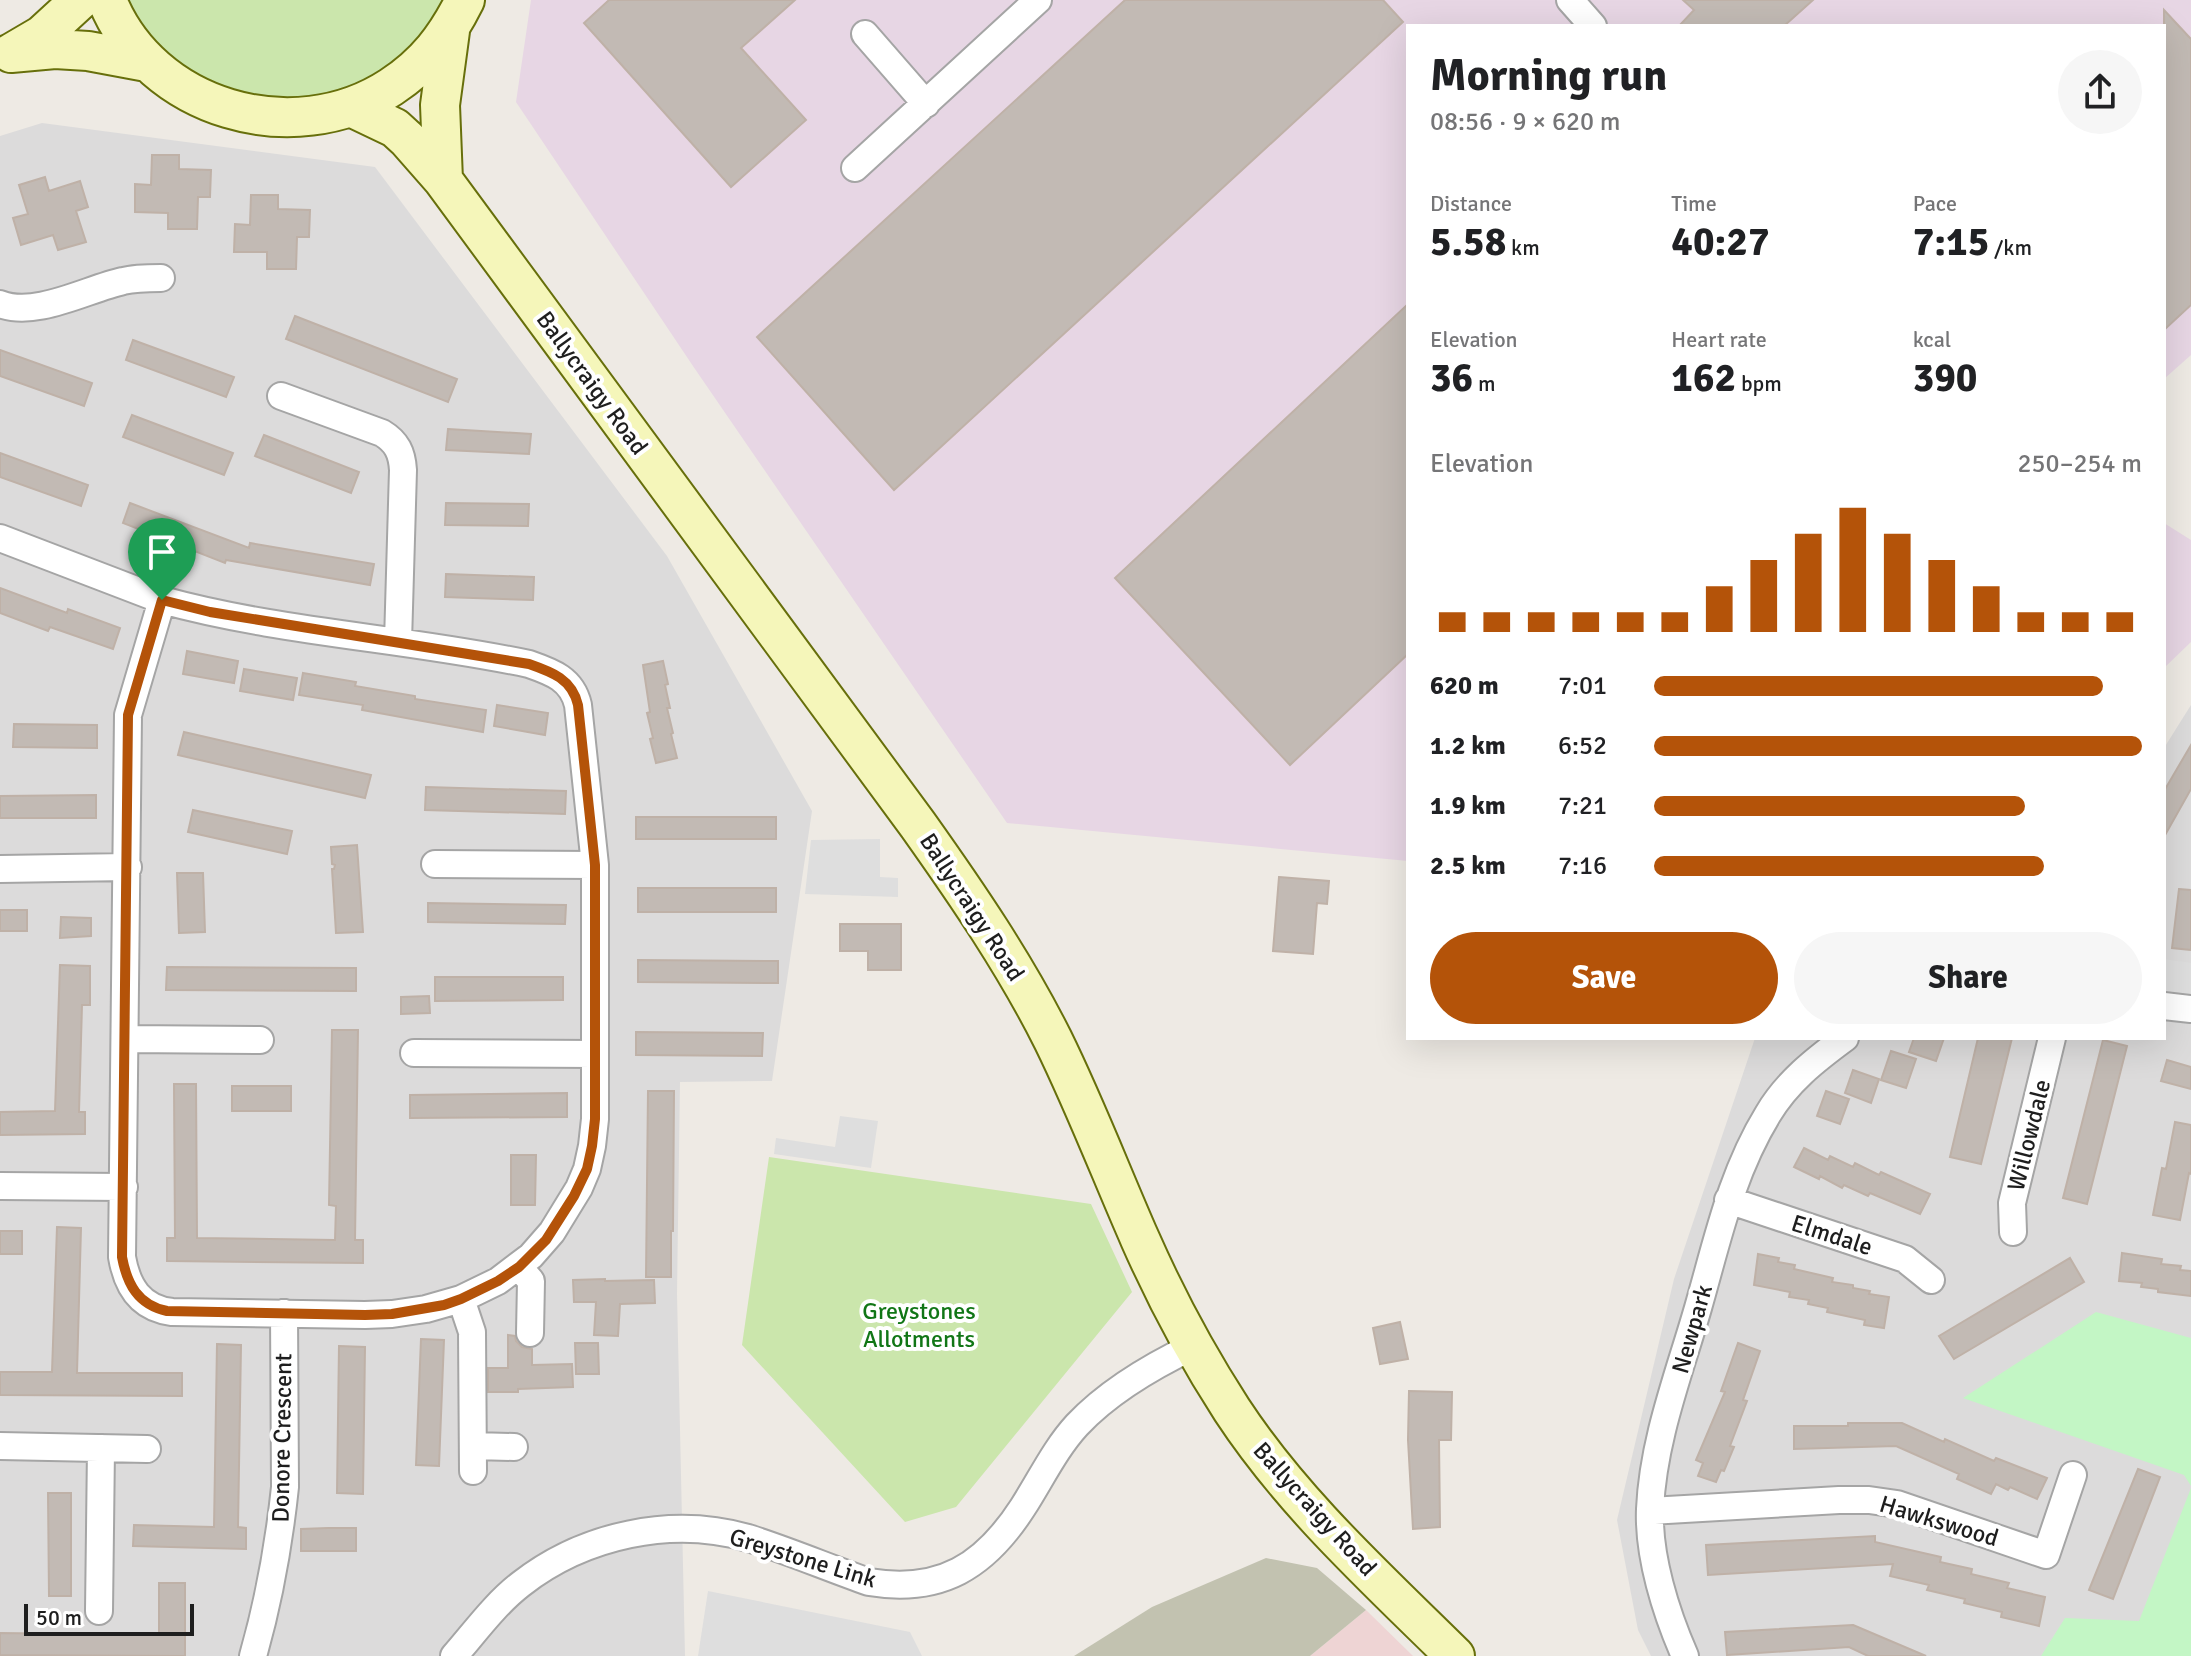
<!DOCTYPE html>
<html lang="en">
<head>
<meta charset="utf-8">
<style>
  :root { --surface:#fff; --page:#f6f6f6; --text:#202124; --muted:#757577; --accent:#b45309 }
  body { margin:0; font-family:Signika,sans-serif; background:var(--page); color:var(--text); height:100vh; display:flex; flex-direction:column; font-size:30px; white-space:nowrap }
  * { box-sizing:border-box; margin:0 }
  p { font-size:26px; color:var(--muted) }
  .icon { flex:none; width:44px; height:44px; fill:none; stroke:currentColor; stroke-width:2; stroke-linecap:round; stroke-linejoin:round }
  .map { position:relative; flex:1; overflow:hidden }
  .sheet { position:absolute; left:1406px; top:24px; width:760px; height:1016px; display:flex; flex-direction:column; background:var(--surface); border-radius:0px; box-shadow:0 8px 32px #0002 }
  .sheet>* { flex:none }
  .scale { position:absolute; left:24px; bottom:20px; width:170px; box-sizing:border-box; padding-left:8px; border:4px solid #1e1e1e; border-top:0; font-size:22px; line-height:28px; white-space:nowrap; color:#1e1e1e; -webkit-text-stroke:6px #fff; paint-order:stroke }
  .pin { position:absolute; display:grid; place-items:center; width:68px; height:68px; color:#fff; margin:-82px -34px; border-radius:50% 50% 50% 0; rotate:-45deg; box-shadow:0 0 8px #0007 }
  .pin .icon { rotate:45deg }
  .round { display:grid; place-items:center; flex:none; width:84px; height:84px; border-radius:42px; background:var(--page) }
  .overview { display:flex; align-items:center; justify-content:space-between; height:136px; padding:0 24px }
  h1 { font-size:44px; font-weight:700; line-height:60px }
  .metrics { display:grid; grid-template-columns:repeat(3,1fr); gap:12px; height:136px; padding:8px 24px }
  .metrics div { display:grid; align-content:center }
  .metrics b { font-size:40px; font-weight:700 }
  .metrics small { font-size:22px; font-weight:400 }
  .metrics p { font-size:22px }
  .chart { height:224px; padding:16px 24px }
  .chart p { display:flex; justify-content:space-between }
  .chart svg { width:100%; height:144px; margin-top:8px; stroke:var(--accent); stroke-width:6 }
  .button { display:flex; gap:16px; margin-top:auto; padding:16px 24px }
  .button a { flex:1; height:92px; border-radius:48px; background:var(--accent); color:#fff; font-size:32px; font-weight:700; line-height:92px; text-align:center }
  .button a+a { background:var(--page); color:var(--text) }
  ul { padding:0 24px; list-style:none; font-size:26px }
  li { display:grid; grid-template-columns:128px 96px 1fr; align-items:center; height:60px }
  li i { height:20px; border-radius:10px; background:var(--accent) }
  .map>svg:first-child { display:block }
</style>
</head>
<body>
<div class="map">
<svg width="2191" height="1656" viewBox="0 0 2191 1656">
  <rect width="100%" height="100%" fill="#eeeae4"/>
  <path fill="#dcdbdb" d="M42 123 375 167 667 556 812 811 772 1081 680 1082 677 1294 685 1656H0V136Z
    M2191 705V1656H1651L1638 1630 1617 1520 1674 1279 1755 1038H2164V748Z"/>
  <path fill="#eed4d4" d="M1366 1610 1413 1656H1310Z"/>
  <path fill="#e7d6e4" d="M531 0H2191V355L2164 379V26H1408V861L1007 823 695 369 516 102Z
    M2164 523 2191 540V642L2164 668Z"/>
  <path fill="#c2c2b0" d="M1266 1558 1317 1568 1366 1610 1310 1656H1074L1152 1607Z"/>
  <path fill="#cbe6ac" d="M122 0H446L429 32 382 74 323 98 260 100 200 81 150 43Z
    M769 1157 1091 1204 1132 1292 956 1507 905 1522 742 1345Z"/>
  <path fill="#c3f6c5" d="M2096 1312 2191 1338V1486L2184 1475 1963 1398Z
    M2191 1488V1656H2041L2065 1618 2139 1621Z"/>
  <path fill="#dedede" d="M880 839V877L898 878V897L805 894 811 840Z
    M2164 959 2191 963V1002L2164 998Z
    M840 1116 878 1121 871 1168 774 1154 776 1138 835 1147Z
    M708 1591 910 1632 922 1656H698Z"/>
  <path fill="#c2bab4" stroke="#bfb1a7" stroke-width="2" d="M609 0H795L741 48 806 120 731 187 584 23Z
    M1125 0H1383L1403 22 894 490 757 337Z
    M1683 0H1813L1784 26H1679L1694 10Z
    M2164 10 2191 39V305L2164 330Z
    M152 155H179V169L211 170 210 197H198L197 229H168V213L135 212V184L151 185Z
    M45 177 49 191 80 181 88 207 76 211 86 242 58 250 53 235 21 245 13 218 28 214 19 185Z
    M251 195H278V209L310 210 309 237H297L296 269H267V252H234L235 224 250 225Z
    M1408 304V654L1290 765 1115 578Z
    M295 316 457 379 448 402 286 339Z
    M133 340 234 377 226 397 126 360Z
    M0 350 92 383 84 406 0 376Z
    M132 415 233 453 224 475 123 437Z
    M448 429 531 434 529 454 446 450Z
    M264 435 359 472 351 493 255 456Z
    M0 453 88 485 81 506 0 477Z
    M130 503 249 548 250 543 374 564 370 585 226 560 225 563 123 523Z
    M446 503 529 504 528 526 445 525Z
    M446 574 534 577 533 600 445 597Z
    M0 588 67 613 68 609 120 628 113 649 50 627 48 631 0 613Z
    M187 651 238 661 234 683 183 674Z
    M663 661 668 684 665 685 670 708H667L673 733 671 734 677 758 656 763 650 739 653 738 647 713 650 712 643 665Z
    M244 669 297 678 293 700 240 691Z
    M303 673 356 682 355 686 415 696V699L486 710 483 732 362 710 363 705 299 695Z
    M497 705 548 713 545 735 494 726Z
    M14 724 97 725V748L13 747Z
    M184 732 371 775 365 798 178 755Z
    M2191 745V789L2164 837V791Z
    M426 787 566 791 565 814 425 810Z
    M96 795V818H0V796Z
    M193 810 292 831 287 854 188 832Z
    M636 817H776V839H636Z
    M357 845 363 932 336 933 332 869H334L335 865 332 864 331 847Z
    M177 873H203L205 932 179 933Z
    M1279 877 1329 881 1327 904 1317 903 1313 954 1273 951Z
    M638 888H776V912H638Z
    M2179 889 2191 890V950L2172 948Z
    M428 903 566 905 565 924 428 922Z
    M0 910H27V931H0Z
    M61 917 91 918V936L60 938Z
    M840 924H901V970H868V951H840Z
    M638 960 778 961V983L638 982Z
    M60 965 90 966V1005H82L79 1112H85V1134L0 1135V1112L55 1111Z
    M167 967 356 968V991L166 990Z
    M435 977H563V1000L435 1001Z
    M429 996 430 1013 401 1014V997Z
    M332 1030H358L355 1240H363V1263L167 1261V1238H175L174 1084H196L197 1238 335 1240 336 1206 329 1205Z
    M636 1032 763 1033 762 1056 636 1055Z
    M1914 1038H1944L1936 1061 1909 1052Z
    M1978 1038H2012L1981 1164 1950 1157Z
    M2103 1040 2127 1046 2087 1204 2063 1198Z
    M1891 1051 1916 1059 1906 1088 1881 1080Z
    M2167 1060 2191 1067V1089L2161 1081Z
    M1853 1070 1879 1079 1871 1103 1845 1093Z
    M232 1086H291V1111H232Z
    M648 1091H674L673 1231H671V1277H646Z
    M1826 1091 1849 1099 1840 1124 1817 1116Z
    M567 1093V1117L410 1118V1095Z
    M2175 1122 2191 1125V1174L2189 1173 2180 1220 2153 1215 2162 1168 2166 1169Z
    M1804 1148 1828 1160 1830 1156 1853 1167 1855 1163 1879 1175 1881 1172 1930 1194 1920 1214 1870 1193 1868 1196 1844 1185 1842 1188 1820 1176 1819 1179 1794 1167Z
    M511 1155H536L535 1205H511Z
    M57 1227 81 1228 77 1373H182V1396L0 1395V1372H52Z
    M0 1231H22V1254H0Z
    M2122 1253 2162 1259 2161 1264 2181 1266 2180 1270 2191 1271V1296L2158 1292V1289L2141 1287 2142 1283 2119 1281Z
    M1758 1254 1779 1258 1778 1262 1795 1265 1794 1269 1833 1278 1832 1282 1853 1285V1288L1870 1291 1869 1294 1889 1297 1884 1328 1864 1325 1865 1320 1827 1312 1828 1308 1808 1304 1809 1300 1789 1297 1790 1292 1754 1285Z
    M2070 1258 2084 1282 1954 1359 1939 1336Z
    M605 1279V1281L654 1280 655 1303 620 1304 618 1336 594 1335 596 1302H574L573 1280Z
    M1400 1322 1408 1359 1380 1364 1373 1328Z
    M508 1335 515 1336 516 1341 522 1347 532 1349V1365L572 1364 573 1387 518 1389V1392H488V1368H508Z
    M421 1339 444 1340 439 1466 416 1465Z
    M575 1343H598L599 1374H576Z
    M1738 1343 1760 1351 1743 1400 1747 1401 1730 1446 1734 1447 1724 1471 1721 1470 1716 1482 1698 1476 1703 1463 1696 1460 1725 1392 1721 1391Z
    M217 1344 241 1345 238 1527 246 1528V1549L133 1546 134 1525 214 1527Z
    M339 1346 365 1347 363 1494 337 1493Z
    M1409 1391 1452 1392 1451 1440H1439L1440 1527 1413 1529 1408 1440Z
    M1848 1423H1902L1944 1442 1945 1439 1994 1461 1996 1458 2047 1478 2037 1499 2010 1487 2008 1490 1996 1484 1991 1494 1957 1479 1959 1474 1896 1446 1794 1449V1426H1848Z
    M2138 1469 2160 1477 2113 1599 2089 1590Z
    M48 1493H71V1596H49Z
    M328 1528H356V1551H301V1529Z
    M1875 1536V1542L1941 1557 1940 1562 1972 1569 1971 1574 2009 1583 2007 1588 2045 1597 2039 1626 2001 1617 2002 1612 1964 1603 1965 1599 1927 1590 1929 1585 1890 1576 1893 1564 1708 1575 1706 1545Z
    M159 1583H185V1656L0 1655V1633L159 1635Z
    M1853 1625 1926 1656H1868L1849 1647 1727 1655 1725 1632Z"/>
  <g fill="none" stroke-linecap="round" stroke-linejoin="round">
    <g stroke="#a5a5a5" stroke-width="30">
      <path id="minor" d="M1570 0 1593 26
        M865 34 926 104
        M855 168 1038 0
        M0 304C36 318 87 289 123 281 135 278 148 278 161 278
        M281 396 382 433C397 442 402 453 403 470L398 642
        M0 538 162 600C282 633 407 638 529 664 552 672 572 679 578 705L595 865V1119L592 1146 587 1169 579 1188 552 1232 531 1256 498 1281 461 1299 426 1309 392 1314 365 1315 172 1312C140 1308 127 1286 122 1257L128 715 162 600
        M435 864 595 865
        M0 869 128 867
        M2164 1006 2191 1009
        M126 1039 260 1040
        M414 1053 595 1054
        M0 1186 124 1187
        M1728 1200 1905 1259 1931 1280
        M2013 1232 2012 1203 2052 1038
        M519 1267 531 1281 530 1333
        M461 1299 472 1332 473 1471
        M0 1446 147 1449
        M473 1446 514 1447
        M1650 1511 1839 1500H1869L1897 1504 2046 1555 2073 1475
        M99 1611 101 1448
        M253 1656C269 1600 279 1544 285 1487L284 1313
        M454 1656C475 1632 495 1604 521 1584 584 1535 671 1516 748 1538 789 1551 829 1568 869 1582 941 1594 985 1566 1023 1507 1041 1479 1055 1449 1077 1425 1109 1391 1152 1366 1194 1346
        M1685 1656C1666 1613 1648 1556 1650 1509 1653 1440 1679 1374 1698 1308 1717 1242 1731 1174 1768 1114 1787 1082 1815 1060 1845 1038"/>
    </g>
    <g stroke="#676f0b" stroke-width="42">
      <path id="secondary" d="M107 0C150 109 293 151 391 87 426 64 446 38 465 0
        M13 52 42 35 80 0
        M11 53 55 49 88 51 147 62
        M351 107 395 128 407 139 443 180 918 825C967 894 1015 964 1053 1040 1085 1105 1111 1173 1140 1239 1166 1298 1197 1356 1232 1410 1293 1503 1376 1578 1455 1656
        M443 180 440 105 450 31"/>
    </g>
    <use href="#minor" stroke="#fff" stroke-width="26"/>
    <use href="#secondary" stroke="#f5f6ba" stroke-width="38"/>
  </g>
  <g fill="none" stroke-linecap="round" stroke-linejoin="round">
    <g stroke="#fff" stroke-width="16">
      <path id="route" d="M162 600 210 612 529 664C552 672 572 679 578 705L595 865V1119L592 1146 587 1169 574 1196 546 1240 519 1267 498 1281 461 1299 444 1305 392 1314 365 1315 167 1311C138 1305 127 1284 122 1257L128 715Z"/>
    </g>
    <use href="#route" stroke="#b45309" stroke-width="10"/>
  </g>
  <g text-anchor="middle" stroke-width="8" stroke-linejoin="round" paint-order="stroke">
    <g font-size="24" fill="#1e1e1e" stroke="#fff">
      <text transform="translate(592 383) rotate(54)" y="8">Ballycraigy Road</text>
      <text transform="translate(972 907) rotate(57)" y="8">Ballycraigy Road</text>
      <text transform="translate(2029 1135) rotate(-76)" y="8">Willowdale</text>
      <text transform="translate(1832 1235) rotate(18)" y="8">Elmdale</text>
      <text transform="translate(1692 1329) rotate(-74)" y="8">Newpark</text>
      <text transform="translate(282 1438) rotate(-89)" y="8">Donore Crescent</text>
      <text transform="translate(1315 1509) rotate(48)" y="8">Ballycraigy Road</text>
      <text transform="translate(1939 1521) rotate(17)" y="8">Hawkswood</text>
      <text transform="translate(803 1558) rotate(17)" y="8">Greystone Link</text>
    </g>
    <g font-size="24" fill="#117616" stroke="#fff">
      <text x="919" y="1319">Greystones<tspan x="919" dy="28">Allotments</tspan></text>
    </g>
  </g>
</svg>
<div class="scale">50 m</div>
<div class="pin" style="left:162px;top:600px;background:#1e9e55"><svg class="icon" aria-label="arrive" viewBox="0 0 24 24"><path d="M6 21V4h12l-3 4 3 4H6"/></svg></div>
<section class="sheet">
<div class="overview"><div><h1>Morning run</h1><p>08:56 · 9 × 620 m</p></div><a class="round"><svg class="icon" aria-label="share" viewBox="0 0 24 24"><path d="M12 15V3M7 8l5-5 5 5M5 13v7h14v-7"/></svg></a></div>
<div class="metrics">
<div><p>Distance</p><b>5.58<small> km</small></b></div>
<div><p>Time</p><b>40:27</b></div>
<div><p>Pace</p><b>7:15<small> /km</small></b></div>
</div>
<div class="metrics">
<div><p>Elevation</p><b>36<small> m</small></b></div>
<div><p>Heart rate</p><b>162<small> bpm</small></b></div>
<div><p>kcal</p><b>390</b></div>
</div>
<div class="chart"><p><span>Elevation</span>250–254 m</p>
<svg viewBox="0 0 160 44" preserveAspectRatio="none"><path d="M5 44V38M15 44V38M25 44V38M35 44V38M45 44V38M55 44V38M65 44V30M75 44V22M85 44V14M95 44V6M105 44V14M115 44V22M125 44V30M135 44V38M145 44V38M155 44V38"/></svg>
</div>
<ul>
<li><b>620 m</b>7:01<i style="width:92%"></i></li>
<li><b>1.2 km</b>6:52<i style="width:100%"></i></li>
<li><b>1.9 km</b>7:21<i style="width:76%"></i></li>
<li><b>2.5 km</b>7:16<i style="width:80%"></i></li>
</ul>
<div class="button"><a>Save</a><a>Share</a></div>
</section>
</div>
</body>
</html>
